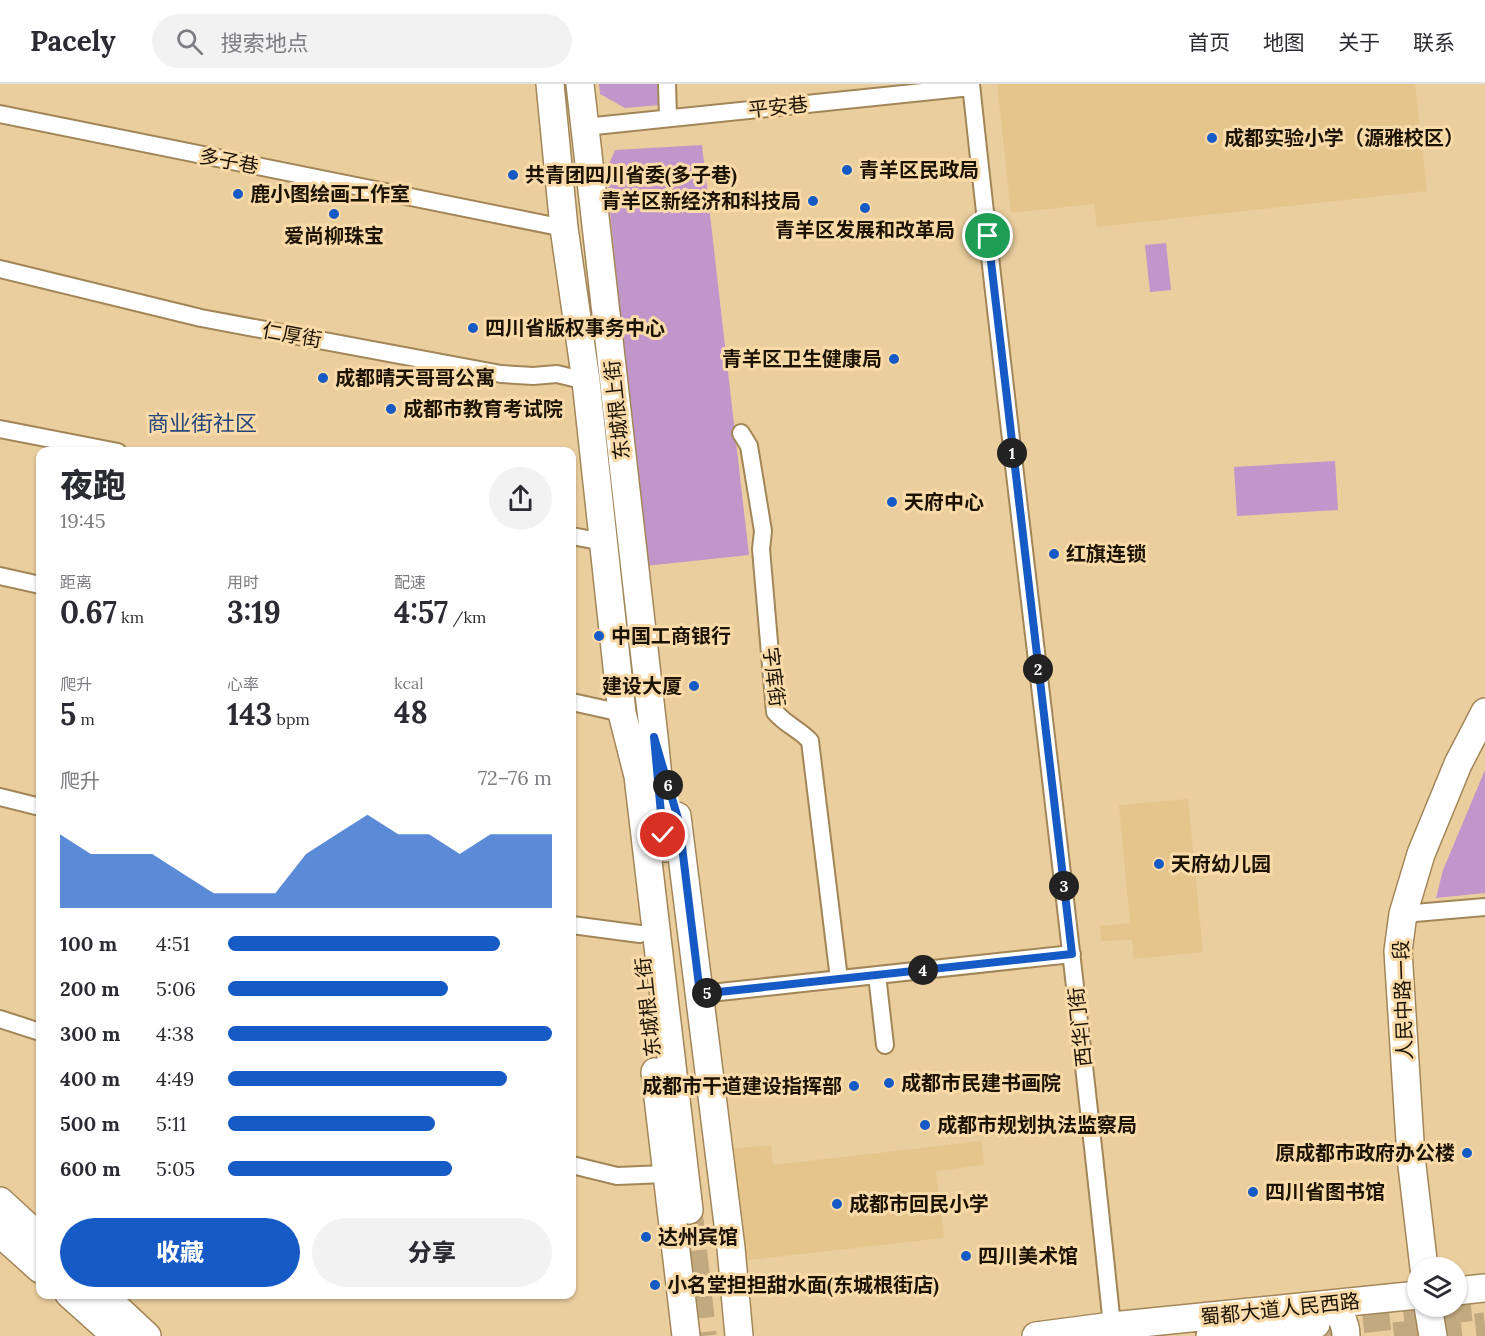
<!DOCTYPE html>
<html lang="zh">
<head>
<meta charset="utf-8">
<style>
  :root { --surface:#fff; --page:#f2f2f3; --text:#2b2b33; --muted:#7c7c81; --line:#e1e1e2; --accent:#165ac5 }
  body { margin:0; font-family:Lora,"Noto Sans SC",serif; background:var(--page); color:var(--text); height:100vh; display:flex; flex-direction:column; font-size:22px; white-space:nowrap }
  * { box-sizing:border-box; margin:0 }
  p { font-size:20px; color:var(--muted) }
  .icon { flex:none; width:33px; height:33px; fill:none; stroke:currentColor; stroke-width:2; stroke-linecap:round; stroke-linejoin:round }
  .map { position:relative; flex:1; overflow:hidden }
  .details { position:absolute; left:36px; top:363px; width:540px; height:852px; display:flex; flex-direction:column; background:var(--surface); border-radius:12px; box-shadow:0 2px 4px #0004 }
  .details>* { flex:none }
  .fabs { position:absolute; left:1407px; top:1173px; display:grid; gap:12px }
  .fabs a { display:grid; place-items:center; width:60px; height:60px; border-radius:50%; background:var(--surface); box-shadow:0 2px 4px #0004; font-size:30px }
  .pin { position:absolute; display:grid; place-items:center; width:51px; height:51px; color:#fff; margin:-26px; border:3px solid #fff; border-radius:50%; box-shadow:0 2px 6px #0007 }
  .km { position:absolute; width:30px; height:30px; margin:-15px; border-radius:50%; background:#222; color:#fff; font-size:16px; line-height:30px; text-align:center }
  .round { display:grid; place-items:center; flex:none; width:63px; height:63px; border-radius:32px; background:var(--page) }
  .head { display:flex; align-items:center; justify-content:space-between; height:102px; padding:0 24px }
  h1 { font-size:33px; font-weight:800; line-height:45px }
  .figures { display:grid; grid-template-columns:repeat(3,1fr); gap:9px; height:102px; padding:6px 24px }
  .figures div { display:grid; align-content:center }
  .figures b { font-size:30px; font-weight:800 }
  .figures small { font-size:16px; font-weight:400 }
  .figures p { font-size:16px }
  .chart { height:168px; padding:12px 24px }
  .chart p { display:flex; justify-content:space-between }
  .chart svg { width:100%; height:108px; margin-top:6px; fill:var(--accent); opacity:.7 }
  .primary-button { display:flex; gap:12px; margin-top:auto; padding:12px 24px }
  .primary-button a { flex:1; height:69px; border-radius:36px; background:var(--accent); color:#fff; font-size:24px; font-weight:800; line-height:69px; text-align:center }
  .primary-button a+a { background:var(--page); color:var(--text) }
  ul { padding:0 24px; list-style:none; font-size:20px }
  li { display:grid; grid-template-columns:96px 72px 1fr; align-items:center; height:45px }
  li i { height:15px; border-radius:8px; background:var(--accent) }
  header { display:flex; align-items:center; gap:36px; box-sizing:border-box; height:84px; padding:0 30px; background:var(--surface); border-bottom:2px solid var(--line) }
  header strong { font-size:28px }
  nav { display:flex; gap:33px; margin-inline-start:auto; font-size:21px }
  .search { width:420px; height:54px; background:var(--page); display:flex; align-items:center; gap:15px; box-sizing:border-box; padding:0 21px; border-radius:33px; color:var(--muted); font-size:22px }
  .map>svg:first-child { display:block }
</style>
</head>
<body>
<header>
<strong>Pacely</strong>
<div class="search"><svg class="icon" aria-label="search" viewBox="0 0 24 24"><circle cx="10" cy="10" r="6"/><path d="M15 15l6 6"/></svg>搜索地点</div>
<nav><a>首页</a><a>地图</a><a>关于</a><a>联系</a></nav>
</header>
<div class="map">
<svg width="1485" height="1252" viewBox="0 0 1485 1252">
  <rect width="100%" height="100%" fill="#ebce9e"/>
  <path fill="#e6c58d" d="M997 0H1415L1427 107 1097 143 1094 120 1011 129Z
    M1188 715 1203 868 1134 875 1132 856 1101 857 1100 842 1130 839 1119 721Z
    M982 1057 984 1081 936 1087 944 1154 741 1177 728 1065 771 1061 773 1081Z"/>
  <path fill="#c196cb" d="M599 0H660L661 21 625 24 600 10Z
    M702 61 749 471 645 482 606 87 615 66Z
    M1166 159 1171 206 1150 208 1145 161Z
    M1335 377 1338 426 1237 432 1234 383Z
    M1485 686V809L1436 814 1443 786Z"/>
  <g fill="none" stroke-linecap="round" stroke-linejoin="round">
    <path stroke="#c2a97f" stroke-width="27" stroke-dasharray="27 14" stroke-linecap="butt" d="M689 1126 703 1252
      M1322 1240 1485 1222
      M1394 1252 1485 1242"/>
    <g stroke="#a28658" stroke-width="20">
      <path id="street" d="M667 0 668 34
        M971 0C1015 414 1070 827 1112 1242
        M0 30 564 144
        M585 43 971 3
        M0 185 201 234 501 290 533 292 557 290 586 297
        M0 345 118 368
        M741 349 749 362 763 447 761 465 775 628C786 641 799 645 810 657L839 895
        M572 452 603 458
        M0 492 40 501
        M572 618 622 629
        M0 713 40 723
        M1403 830 1485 823
        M572 841 640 850
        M877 891 885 961
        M701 910 1072 870
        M0 935 40 948
        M572 1081 617 1092 665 1090"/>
    </g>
    <g stroke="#a28658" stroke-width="30">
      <path id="primary" d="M550 0 564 144 586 297 622 629 638 692 689 1126
        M580 0 654 653 665 764
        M677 732 731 1164 739 1252
        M655 988 686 1252
        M0 1117 40 1154
        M0 1149 40 1185
        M1424 1184 1411 1073 1398 867 1403 830 1421 770 1458 680 1485 628
        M1456 1207 1485 1204
        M69 1210 116 1252
        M102 1210 147 1252
        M1329 1220C1339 1229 1346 1237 1346 1252
        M1428 1222 1433 1252
        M1036 1252 1112 1242 1418 1211
        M1210 1252 1316 1240"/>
    </g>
    <use href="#street" stroke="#fff" stroke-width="16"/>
    <use href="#primary" stroke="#fff" stroke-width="27"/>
  </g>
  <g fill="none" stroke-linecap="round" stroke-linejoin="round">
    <g stroke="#fff" stroke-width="12">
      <path id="route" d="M663 751 654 653 679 738 700 910 1072 870 988 152"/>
    </g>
    <use href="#route" stroke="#165ac5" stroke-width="8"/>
  </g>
  <g fill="#165ac5" stroke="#f9dbaa" stroke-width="2">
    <circle cx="1212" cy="54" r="6"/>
    <circle cx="847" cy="86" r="6"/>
    <circle cx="513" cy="91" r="6"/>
    <circle cx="238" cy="110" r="6"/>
    <circle cx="813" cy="117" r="6"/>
    <circle cx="865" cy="124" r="6"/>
    <circle cx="334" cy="130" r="6"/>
    <circle cx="473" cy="244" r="6"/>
    <circle cx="894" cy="275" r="6"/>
    <circle cx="323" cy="294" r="6"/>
    <circle cx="391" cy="325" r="6"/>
    <circle cx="892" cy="418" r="6"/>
    <circle cx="1054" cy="470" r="6"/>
    <circle cx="599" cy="552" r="6"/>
    <circle cx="694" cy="602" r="6"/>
    <circle cx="1159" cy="780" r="6"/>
    <circle cx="889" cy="999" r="6"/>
    <circle cx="854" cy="1002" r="6"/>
    <circle cx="925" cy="1041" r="6"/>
    <circle cx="1467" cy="1069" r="6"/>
    <circle cx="1253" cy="1108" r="6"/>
    <circle cx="837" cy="1120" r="6"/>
    <circle cx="646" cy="1153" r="6"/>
    <circle cx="966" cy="1172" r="6"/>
    <circle cx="655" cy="1201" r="6"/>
  </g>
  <g text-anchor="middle" stroke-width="6" stroke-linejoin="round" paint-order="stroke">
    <g font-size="20" fill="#1d1302" stroke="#f9dbaa">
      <text transform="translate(778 23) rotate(-6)" y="7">平安巷</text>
      <text transform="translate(229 77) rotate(11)" y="7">多子巷</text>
      <text transform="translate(292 251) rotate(10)" y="7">仁厚街</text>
      <text transform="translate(617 326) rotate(-96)" y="7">东城根上街</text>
      <text transform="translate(774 593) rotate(83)" y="7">字库街</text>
      <text transform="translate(1403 916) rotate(-92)" y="7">人民中路一段</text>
      <text transform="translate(648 923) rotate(-96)" y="7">东城根上街</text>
      <text transform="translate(1080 943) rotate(-96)" y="7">西华门街</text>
      <text transform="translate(1280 1225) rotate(-6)" y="7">蜀都大道人民西路</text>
    </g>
    <g font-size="20" font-weight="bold" fill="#1d1302" stroke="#f9dbaa" text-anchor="start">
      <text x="1224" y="61">成都实验小学（源雅校区）</text>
      <text x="859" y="93">青羊区民政局</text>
      <text x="525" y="98">共青团四川省委(多子巷)</text>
      <text x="250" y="117">鹿小图绘画工作室</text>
      <text x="801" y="124" text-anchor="end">青羊区新经济和科技局</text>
      <text x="865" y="153" text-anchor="middle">青羊区发展和改革局</text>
      <text x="334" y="159" text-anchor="middle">爱尚柳珠宝</text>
      <text x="485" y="251">四川省版权事务中心</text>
      <text x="882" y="282" text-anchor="end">青羊区卫生健康局</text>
      <text x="335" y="301">成都晴天哥哥公寓</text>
      <text x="403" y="332">成都市教育考试院</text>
      <text x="904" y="425">天府中心</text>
      <text x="1066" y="477">红旗连锁</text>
      <text x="611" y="559">中国工商银行</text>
      <text x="682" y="609" text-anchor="end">建设大厦</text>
      <text x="1171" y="787">天府幼儿园</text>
      <text x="901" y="1006">成都市民建书画院</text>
      <text x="842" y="1009" text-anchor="end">成都市干道建设指挥部</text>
      <text x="937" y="1048">成都市规划执法监察局</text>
      <text x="1455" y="1076" text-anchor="end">原成都市政府办公楼</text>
      <text x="1265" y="1115">四川省图书馆</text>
      <text x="849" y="1127">成都市回民小学</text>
      <text x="658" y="1160">达州宾馆</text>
      <text x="978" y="1179">四川美术馆</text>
      <text x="667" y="1208">小名堂担担甜水面(东城根街店)</text>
    </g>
    <g font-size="22" fill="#25467c" stroke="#f9dbaa">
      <text x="202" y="347">商业街社区</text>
    </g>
  </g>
</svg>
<div class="fabs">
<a><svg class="icon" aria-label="layers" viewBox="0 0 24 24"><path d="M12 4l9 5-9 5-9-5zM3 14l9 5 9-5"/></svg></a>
</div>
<div class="pin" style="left:988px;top:152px;background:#1e9e55"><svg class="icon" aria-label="arrive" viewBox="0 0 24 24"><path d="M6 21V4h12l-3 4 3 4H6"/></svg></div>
<div class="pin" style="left:663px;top:751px;background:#d93025"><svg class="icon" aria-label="check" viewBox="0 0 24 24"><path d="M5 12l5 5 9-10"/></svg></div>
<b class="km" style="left:1012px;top:369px">1</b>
<b class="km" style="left:1038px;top:585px">2</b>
<b class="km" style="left:1064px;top:802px">3</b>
<b class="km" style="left:923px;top:886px">4</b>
<b class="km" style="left:707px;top:909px">5</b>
<b class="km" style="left:668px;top:701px">6</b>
<section class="details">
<div class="head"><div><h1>夜跑</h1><p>19:45</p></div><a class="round"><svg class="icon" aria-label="share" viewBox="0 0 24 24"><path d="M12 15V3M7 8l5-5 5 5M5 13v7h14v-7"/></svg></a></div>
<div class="figures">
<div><p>距离</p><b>0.67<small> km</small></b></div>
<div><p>用时</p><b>3:19</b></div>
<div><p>配速</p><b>4:57<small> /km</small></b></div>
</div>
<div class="figures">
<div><p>爬升</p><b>5<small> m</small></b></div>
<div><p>心率</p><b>143<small> bpm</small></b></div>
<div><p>kcal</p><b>48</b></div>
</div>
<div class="chart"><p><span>爬升</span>72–76 m</p>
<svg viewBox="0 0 160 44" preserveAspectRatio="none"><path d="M0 44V14L10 22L20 22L30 22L40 30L50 38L60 38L70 38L80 22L90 14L100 6L110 14L120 14L130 22L140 14L150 14L160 14V44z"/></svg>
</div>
<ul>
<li><b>100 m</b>4:51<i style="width:84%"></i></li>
<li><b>200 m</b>5:06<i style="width:68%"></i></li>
<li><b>300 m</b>4:38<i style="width:100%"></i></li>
<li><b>400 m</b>4:49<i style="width:86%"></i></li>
<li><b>500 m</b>5:11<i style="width:64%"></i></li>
<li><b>600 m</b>5:05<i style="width:69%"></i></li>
</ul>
<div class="primary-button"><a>收藏</a><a>分享</a></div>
</section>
</div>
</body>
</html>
